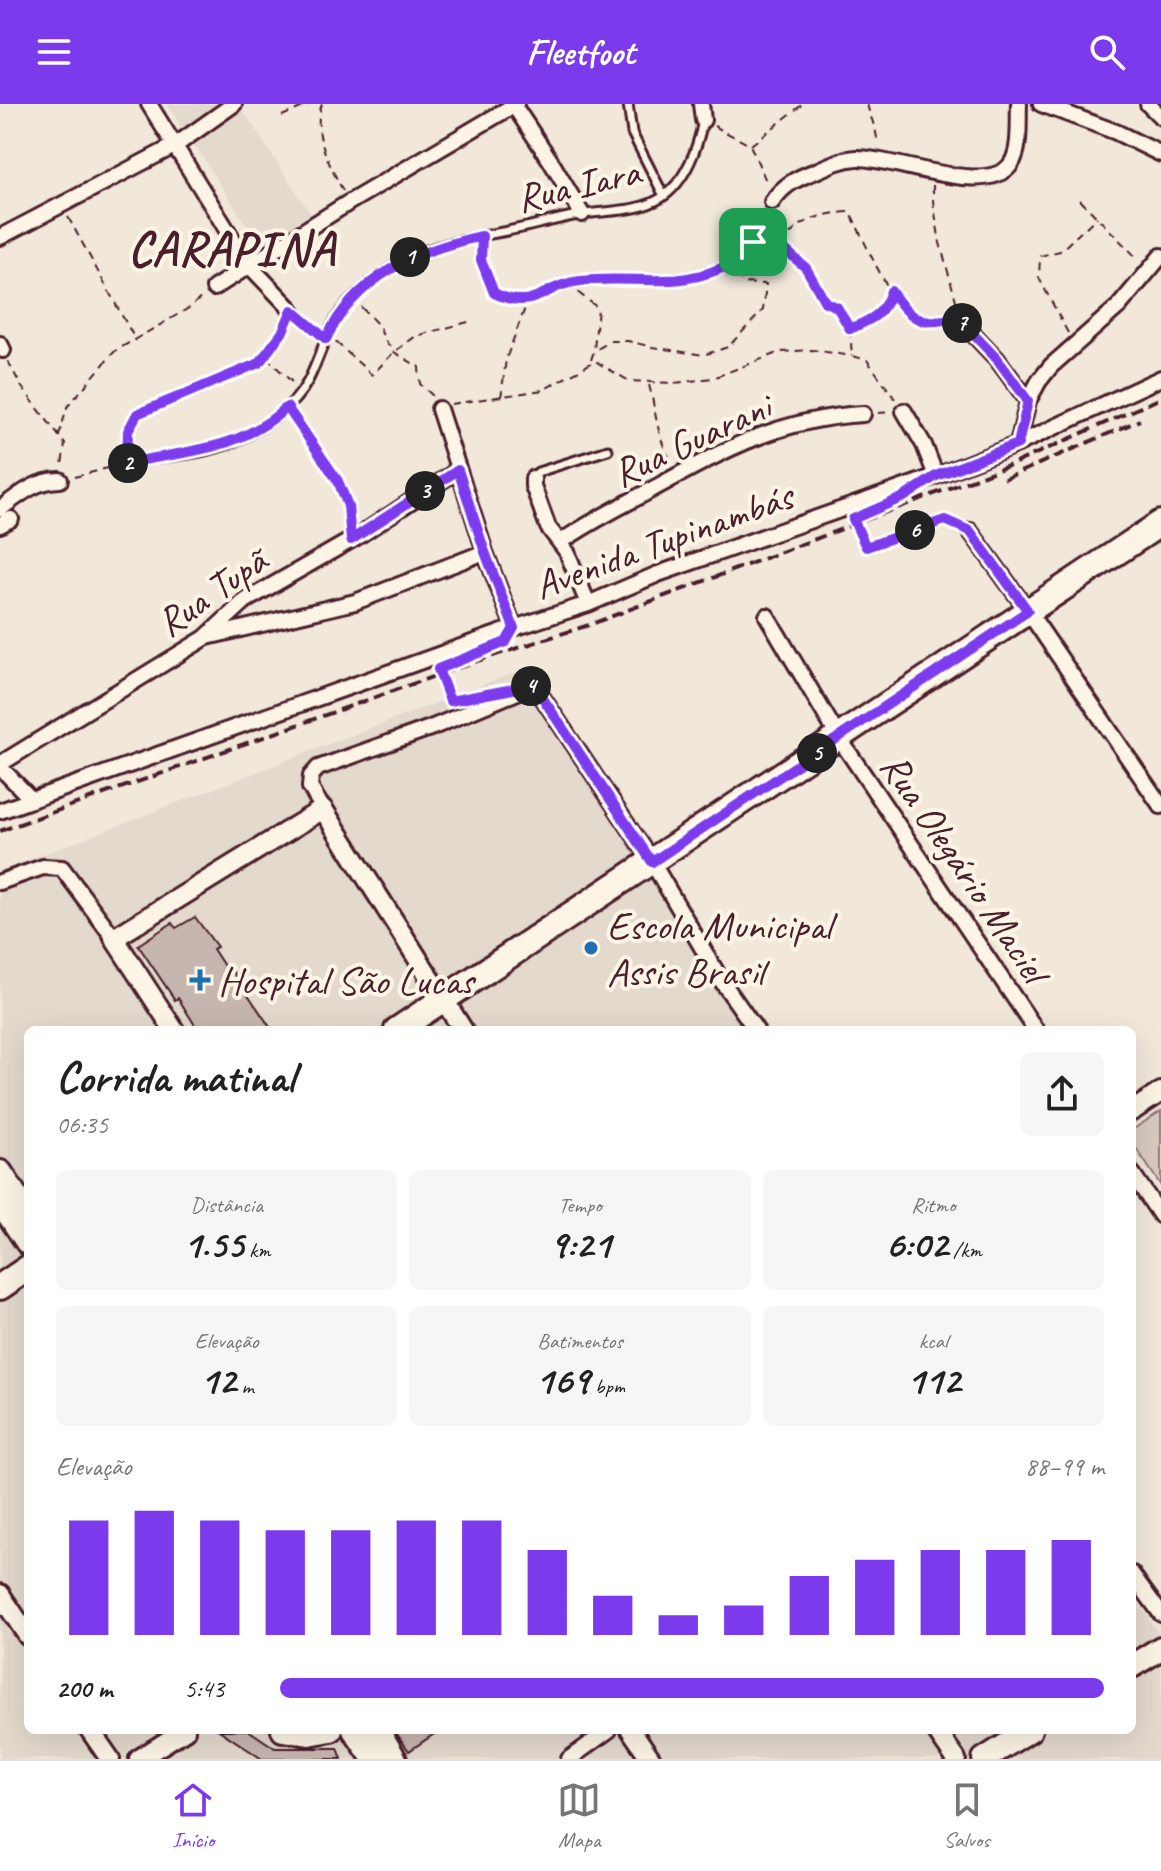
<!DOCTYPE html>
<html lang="pt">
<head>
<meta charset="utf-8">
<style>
  :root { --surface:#fff; --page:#f6f6f6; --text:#222; --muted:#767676; --line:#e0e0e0; --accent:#7c3aed }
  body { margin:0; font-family:Caveat,sans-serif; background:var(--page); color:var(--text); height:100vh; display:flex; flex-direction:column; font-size:30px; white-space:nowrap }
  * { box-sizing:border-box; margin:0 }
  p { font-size:26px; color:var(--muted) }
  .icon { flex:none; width:44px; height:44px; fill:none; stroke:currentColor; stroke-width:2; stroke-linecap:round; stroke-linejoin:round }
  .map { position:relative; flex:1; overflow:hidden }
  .details { position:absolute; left:24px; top:922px; width:1112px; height:708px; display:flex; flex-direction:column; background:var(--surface); border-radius:12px; box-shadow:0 8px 32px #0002 }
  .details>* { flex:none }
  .pin { position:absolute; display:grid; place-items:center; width:68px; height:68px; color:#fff; margin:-34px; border-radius:16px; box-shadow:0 4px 12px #0006 }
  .km { position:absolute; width:40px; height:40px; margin:-20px; border-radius:50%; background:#222; color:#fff; font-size:22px; line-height:40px; text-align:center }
  .round { display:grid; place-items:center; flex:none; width:84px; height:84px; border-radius:12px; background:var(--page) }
  .headline { display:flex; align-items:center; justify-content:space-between; height:136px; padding:0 32px }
  h1 { font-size:44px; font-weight:800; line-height:60px }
  .metrics { display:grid; grid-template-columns:repeat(3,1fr); gap:12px; height:136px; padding:8px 32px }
  .metrics div { display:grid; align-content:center; border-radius:12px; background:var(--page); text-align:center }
  .metrics b { font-size:40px; font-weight:800 }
  .metrics small { font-size:22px; font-weight:400 }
  .metrics p { font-size:22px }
  .chart { height:224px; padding:16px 32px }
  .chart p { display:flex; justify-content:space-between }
  .chart svg { width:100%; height:144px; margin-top:8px; stroke:var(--accent); stroke-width:6 }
  ul { padding:0 32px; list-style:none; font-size:26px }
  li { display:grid; grid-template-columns:128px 96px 1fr; align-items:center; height:60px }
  li i { height:20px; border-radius:10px; background:var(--accent) }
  header { display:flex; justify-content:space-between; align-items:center; height:104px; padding:0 32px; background:var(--accent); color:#fff; font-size:36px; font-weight:800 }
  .tabs { display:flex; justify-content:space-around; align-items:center; height:112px; border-top:2px solid var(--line); background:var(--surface); font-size:22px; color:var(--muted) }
  .tabs a { display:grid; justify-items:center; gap:4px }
  .tabs .selected { color:var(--accent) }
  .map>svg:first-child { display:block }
</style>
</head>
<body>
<header><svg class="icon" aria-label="menu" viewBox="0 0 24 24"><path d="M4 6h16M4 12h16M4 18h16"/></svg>Fleetfoot<svg class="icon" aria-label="search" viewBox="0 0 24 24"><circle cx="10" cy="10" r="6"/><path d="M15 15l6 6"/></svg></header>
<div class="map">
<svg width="1161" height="1655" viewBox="0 0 1161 1655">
  <rect width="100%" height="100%" fill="#f1e8da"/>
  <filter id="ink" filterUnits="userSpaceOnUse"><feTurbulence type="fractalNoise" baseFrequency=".0125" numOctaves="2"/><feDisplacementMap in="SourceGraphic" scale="16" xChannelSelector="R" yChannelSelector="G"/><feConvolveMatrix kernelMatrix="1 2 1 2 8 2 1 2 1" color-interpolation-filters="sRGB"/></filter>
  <g filter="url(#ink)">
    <path fill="#e4d9cd" d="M167 0H224L184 27Z
      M241 3 312 112 260 142 192 37Z
      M521 566 759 926H28V1626H1132V1489L1161 1533V1655H0V767Z"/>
    <path fill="#d8cac0" stroke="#917476" stroke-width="2" d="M1161 1007V1082L1132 1038V1026Z"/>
    <path fill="#c7b6af" stroke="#4a1f2b" stroke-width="2" d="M195 813 217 843 213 845 224 862 228 861 272 926H198L178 894 175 896 138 841 172 819 176 824Z
      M219 1626H248L275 1644H338L342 1655H262Z
      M394 1626H440L409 1647Z"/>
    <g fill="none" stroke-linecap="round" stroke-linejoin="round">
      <g stroke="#4a1f2b" stroke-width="13">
        <path id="service" d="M628 0 632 29 664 92
          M127 359C161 352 202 352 234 338 261 326 294 304 308 277 318 258 324 235 335 216 350 191 382 168 408 154 444 136 487 132 526 123 543 119 561 114 579 111 606 106 637 109 661 94 686 78 698 43 703 16
          M533 374 538 368 608 346"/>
      </g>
      <g stroke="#4a1f2b" stroke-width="20">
        <path id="minor" d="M149 0 248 160 292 206
          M513 0 550 56 582 110
          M701 0 703 16
          M1041 0 1116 28 1161 50
          M1148 0 1161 13
          M772 98C783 81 797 74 816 67 829 61 842 55 857 54 893 53 988 94 1011 60 1021 45 1018 18 1019 0
          M0 133 176 41 234 0
          M214 184 348 99 516 0
          M957 213 997 255 1028 297
          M0 240 3 246
          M439 305 485 448 514 524
          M904 307 924 341 936 372
          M1018 340 1028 297 1039 277 1051 262 1119 202 1161 152
          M533 374V382L548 423 567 448 588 500
          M0 405C19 391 36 376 60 376
          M0 421 11 415
          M970 427 1028 507 1161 702
          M561 438C589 418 620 403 651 386 724 346 778 315 863 310
          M767 512 839 634 1036 926
          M207 533 355 498 485 448
          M0 660 205 534 245 497 360 431 458 366
          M0 663 32 696
          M323 705 310 683 311 672 318 664 433 623 534 581 652 758 721 876 756 926
          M0 707 514 524 588 500 658 470 936 372 1018 340 1161 274
          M0 778 43 763 62 764 114 834
          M1132 1069 1161 1112
          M1132 1470 1161 1510
          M569 1655 609 1626"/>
      </g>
      <g stroke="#4a1f2b" stroke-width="24">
        <path id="tertiary" d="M174 926 114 834 323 705 463 926
          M1132 1007 1161 988
          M0 1490 28 1532
          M90 1626 110 1655
          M631 1626 651 1655
          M936 1626 956 1655
          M139 1655 185 1626"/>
      </g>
      <g stroke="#4a1f2b" stroke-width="28">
        <path id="secondary" d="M1132 1562 1161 1544
          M283 1626 309 1630 331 1626
          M354 1626 374 1655
          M378 1626 395 1655
          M984 1655 1030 1626"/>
      </g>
      <g stroke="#4a1f2b" stroke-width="30">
        <path id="primary" d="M397 926 1161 419
          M0 1069 24 1106
          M0 1096 28 1138
          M0 1183 28 1164"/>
      </g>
      <path stroke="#4a1f2b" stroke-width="2" stroke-dasharray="8 6" stroke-linecap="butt" d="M322 0C311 29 330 61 343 87
        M867 0C870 14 878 26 877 40
        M282 12 310 0
        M714 22 750 41 767 79
        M751 41 803 0
        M933 81V97L940 139 957 200
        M1080 96 1138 155
        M68 113 136 237
        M759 123 806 164 825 198 837 203 850 225 852 252 867 256 895 295
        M782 142C796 116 822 109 850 108 865 136 891 206 921 217 929 220 937 219 945 217
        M482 143 481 156 494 189C500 192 506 196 511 197 531 203 559 179 581 177 636 171 694 188 743 153 755 144 758 122 765 110
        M567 180 598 204 594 246
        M361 203 379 222 384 235 394 248 419 263 420 280 433 292
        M303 217 317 228
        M851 225C871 216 884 210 891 188
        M1068 229 1039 174 1040 152 1060 147 1097 113
        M336 238 372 271 394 248 416 232 472 217
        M266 253 293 279
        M591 256 594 247 611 237H628L652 243 703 251 728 243 763 206 766 180 743 179 733 158
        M8 257 21 282 65 340 62 361
        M649 281C656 306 657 336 672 358
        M501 294 506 255 528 196
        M451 300 543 286 595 257 629 277 675 279 713 274 780 248 813 246 852 252
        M878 309 891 308
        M294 313C317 347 345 378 349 420
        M59 332 67 303 115 247 189 204 203 192
        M127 349 128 327 137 310 259 259 286 219
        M75 373 115 362"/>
      <use href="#service" stroke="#fcf5e5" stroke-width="7"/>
      <use href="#minor" stroke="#fcf5e5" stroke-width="14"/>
      <use href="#tertiary" stroke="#fcf5e5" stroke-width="18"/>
      <use href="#secondary" stroke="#fcf5e5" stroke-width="22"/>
      <use href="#primary" stroke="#fcf5e5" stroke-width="24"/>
      <path stroke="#4a1f2b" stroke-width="4" stroke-dasharray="12 6" stroke-linecap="butt" d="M1004 375 1140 316
        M0 727 477 557 586 522 1013 360 1161 294"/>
      <path stroke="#4a1f2b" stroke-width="2" stroke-dasharray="8 6" stroke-linecap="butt" d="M936 372 904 393 853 415 866 443 945 416 970 427
        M514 524 506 538 438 565 450 597 534 581"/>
    </g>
  </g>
  <g fill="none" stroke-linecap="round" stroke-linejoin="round" filter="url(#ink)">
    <g stroke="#fff" stroke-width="16">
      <path id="route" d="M758 122 806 164 825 198 837 203 850 225C872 215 883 212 891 187 911 217 923 223 957 213L997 255 1028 297 1018 340 936 372 904 393 853 415 866 443 945 416 970 427 1028 507 652 758 534 581 450 597 438 565 506 538 514 524 485 448 458 366 351 436 348 402 338 377 287 303C240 347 186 347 127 359L128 327 137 310 259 259 282 229 292 206 326 235C356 172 417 146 482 132L481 156 494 189C536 209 542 181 580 177 640 170 678 189 736 157 741 153 746 151 750 145 754 139 756 130 758 122Z"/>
    </g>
    <use href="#route" stroke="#7c3aed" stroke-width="10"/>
  </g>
  <g fill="#1f6fb2" stroke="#fcf5e5" stroke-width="3">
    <circle cx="591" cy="844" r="8"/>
    <path d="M196 864h8v8h8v8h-8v8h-8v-8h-8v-8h8z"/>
  </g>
  <g text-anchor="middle" stroke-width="8" stroke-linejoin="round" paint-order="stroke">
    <g font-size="40" fill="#4a1f2b" stroke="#fcf5e5">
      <text transform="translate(578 80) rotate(-13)" y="14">Rua Iara</text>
      <text transform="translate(691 335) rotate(-25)" y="14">Rua Guarani</text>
      <text transform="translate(663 436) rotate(-20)" y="14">Avenida Tupinambás</text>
      <text transform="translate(211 487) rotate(-35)" y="14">Rua Tupã</text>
      <text transform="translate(965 763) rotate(56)" y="14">Rua Olegário Maciel</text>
    </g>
    <g font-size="40" fill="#4a1f2b" stroke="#fcf5e5" text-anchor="start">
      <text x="607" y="835">Escola Municipal<tspan x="607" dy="46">Assis Brasil</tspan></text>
      <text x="218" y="890">Hospital São Lucas</text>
    </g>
    <g font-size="48" font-weight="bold" letter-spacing="2" fill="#4a1f2b" stroke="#fcf5e5">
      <text x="232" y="161">CARAPINA</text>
    </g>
  </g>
</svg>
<div class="pin" style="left:753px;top:138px;background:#1e9e55"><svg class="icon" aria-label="arrive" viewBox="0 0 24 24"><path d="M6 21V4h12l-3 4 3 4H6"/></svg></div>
<b class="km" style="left:410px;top:153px">1</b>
<b class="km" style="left:128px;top:359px">2</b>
<b class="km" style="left:425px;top:387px">3</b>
<b class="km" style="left:531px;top:582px">4</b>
<b class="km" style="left:817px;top:649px">5</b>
<b class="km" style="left:915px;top:426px">6</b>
<b class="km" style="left:962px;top:219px">7</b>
<section class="details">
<div class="headline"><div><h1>Corrida matinal</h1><p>06:35</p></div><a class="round"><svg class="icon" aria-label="share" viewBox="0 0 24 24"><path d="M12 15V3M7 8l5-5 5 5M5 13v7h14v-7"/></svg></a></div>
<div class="metrics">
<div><p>Distância</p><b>1.55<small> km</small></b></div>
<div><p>Tempo</p><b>9:21</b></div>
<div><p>Ritmo</p><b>6:02<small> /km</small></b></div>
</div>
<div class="metrics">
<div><p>Elevação</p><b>12<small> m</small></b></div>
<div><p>Batimentos</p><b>169<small> bpm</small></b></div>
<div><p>kcal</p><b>112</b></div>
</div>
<div class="chart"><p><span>Elevação</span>88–99 m</p>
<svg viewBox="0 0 160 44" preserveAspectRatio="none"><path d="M5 44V9M15 44V6M25 44V9M35 44V12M45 44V12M55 44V9M65 44V9M75 44V18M85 44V32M95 44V38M105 44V35M115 44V26M125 44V21M135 44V18M145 44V18M155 44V15"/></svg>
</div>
<ul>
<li><b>200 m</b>5:43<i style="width:100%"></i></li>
</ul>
</section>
</div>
<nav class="tabs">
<a class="selected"><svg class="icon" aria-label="home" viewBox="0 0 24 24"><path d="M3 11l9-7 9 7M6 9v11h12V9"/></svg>Início</a>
<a><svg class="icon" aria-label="map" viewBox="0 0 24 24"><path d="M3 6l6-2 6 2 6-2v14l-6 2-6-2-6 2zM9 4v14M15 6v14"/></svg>Mapa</a>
<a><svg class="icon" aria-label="saved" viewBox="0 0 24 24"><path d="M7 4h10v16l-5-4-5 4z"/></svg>Salvos</a>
</nav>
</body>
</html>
